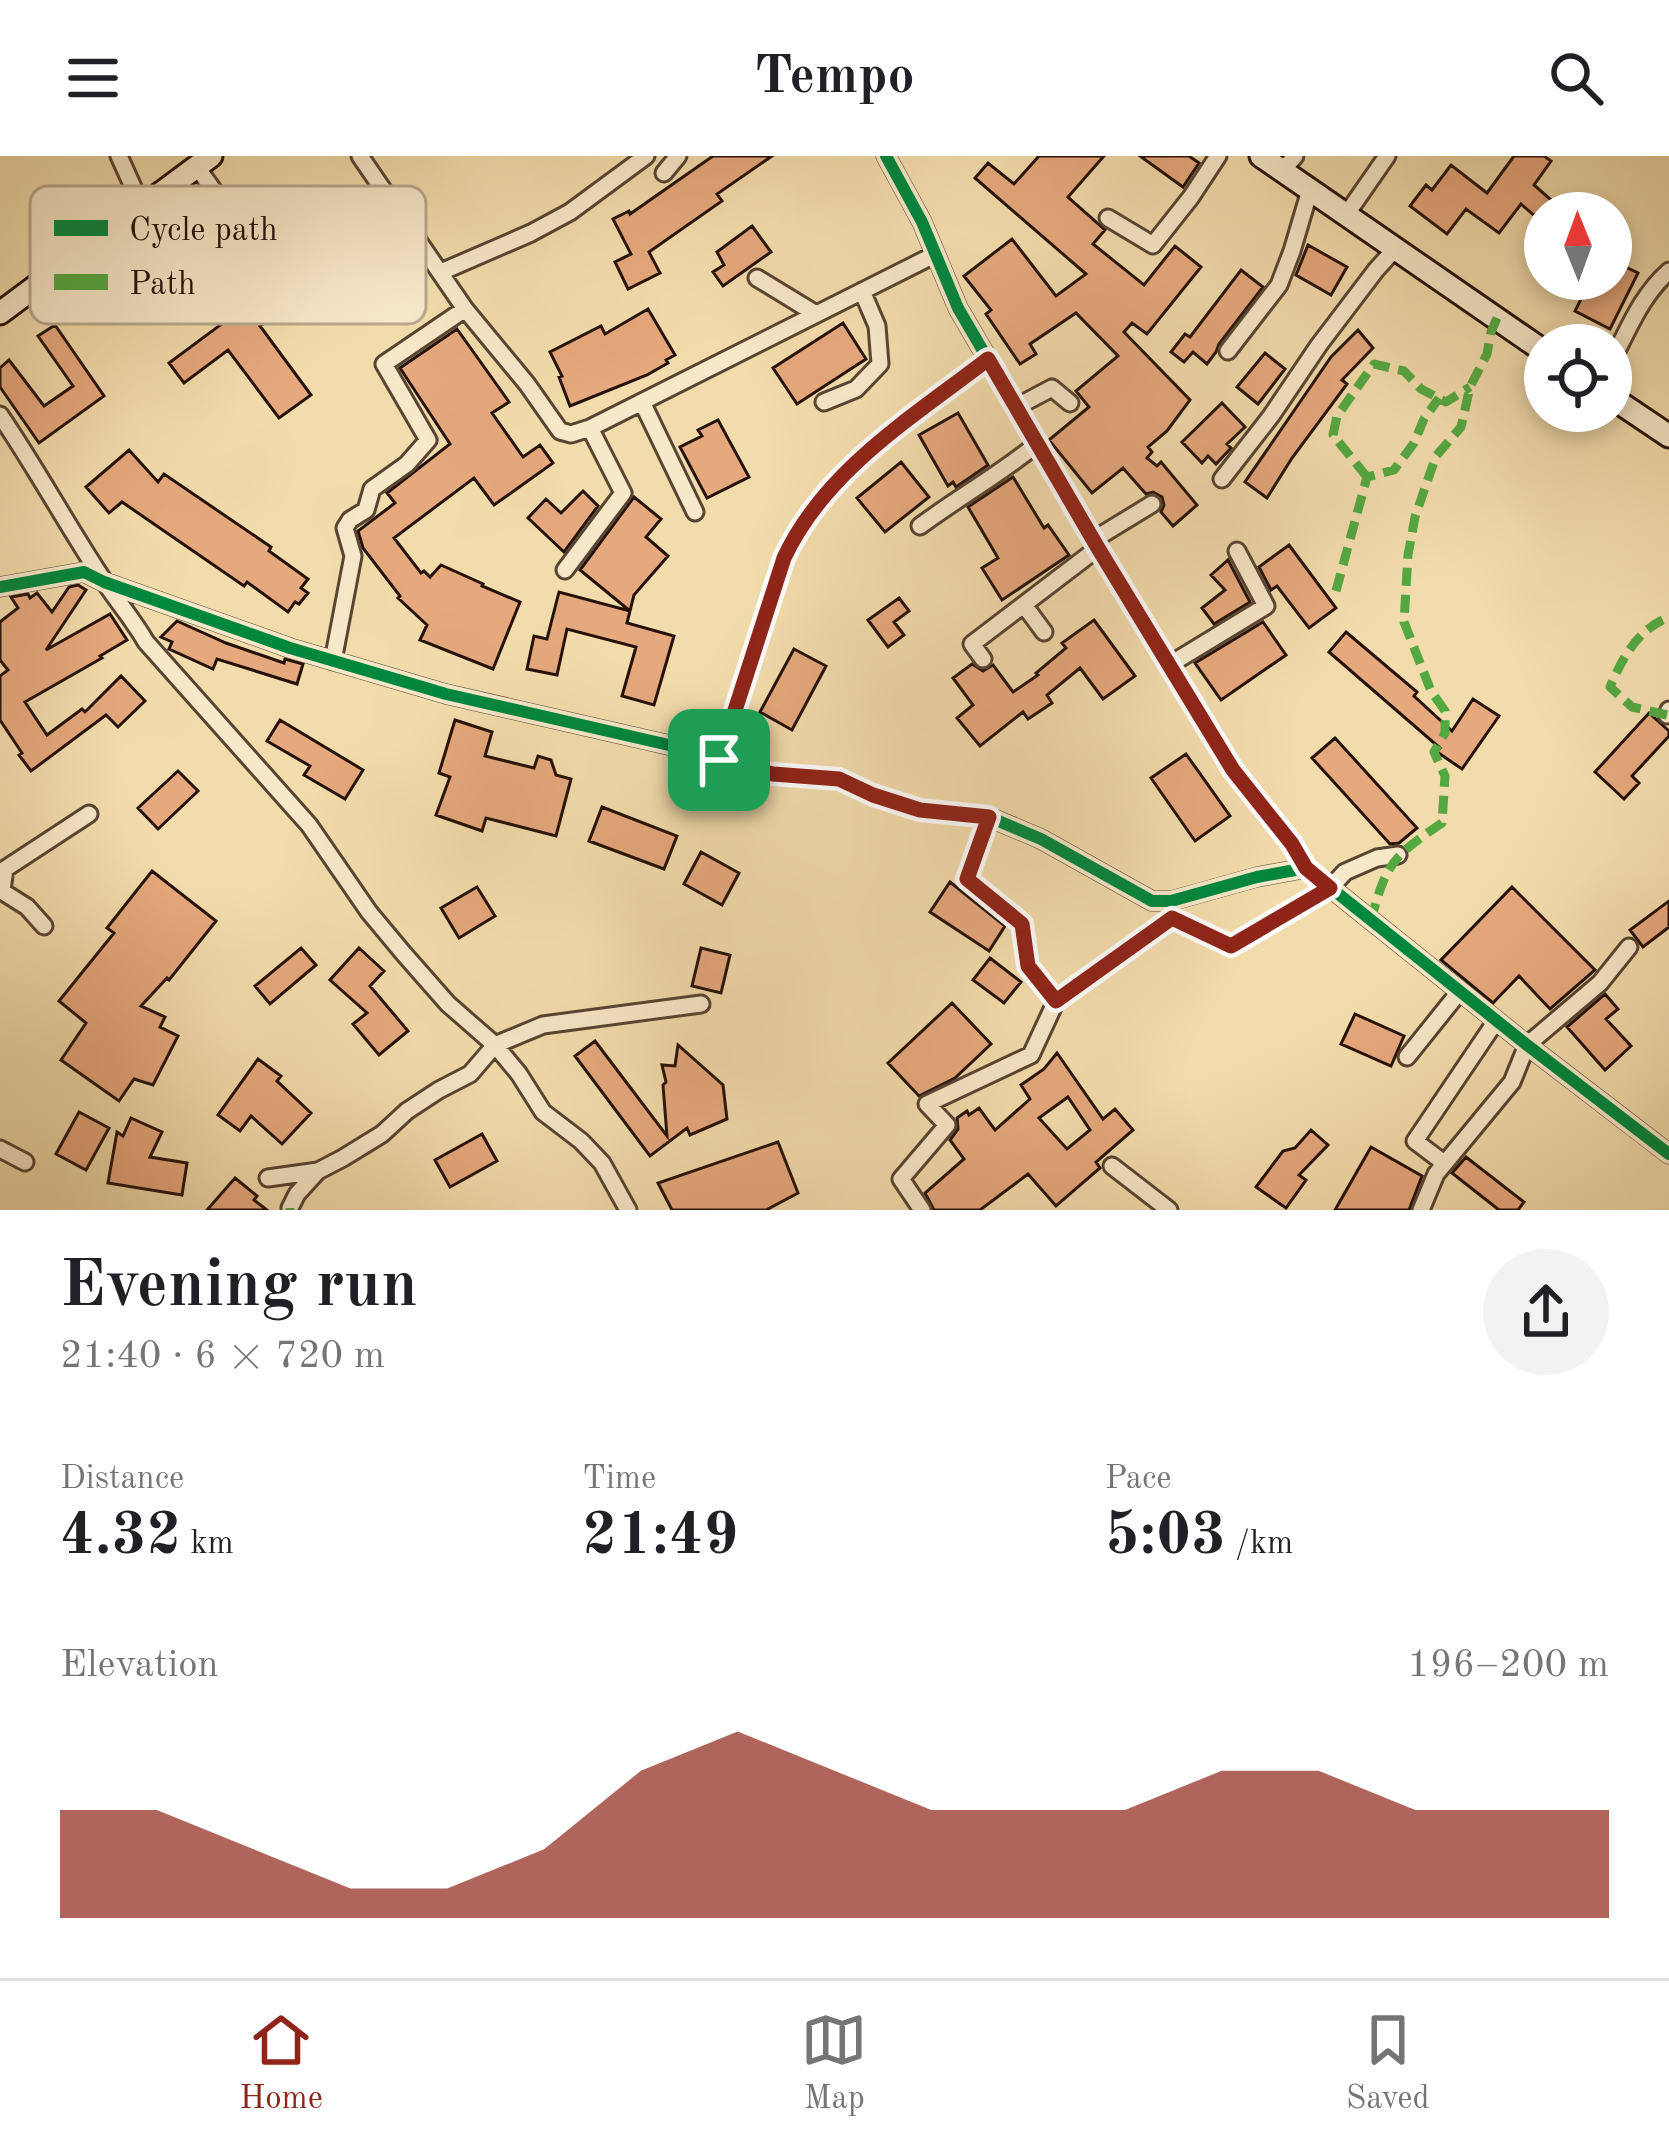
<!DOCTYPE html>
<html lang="en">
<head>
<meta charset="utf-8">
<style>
  :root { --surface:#fff; --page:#f2f2f2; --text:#202124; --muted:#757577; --line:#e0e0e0; --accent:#8f2418 }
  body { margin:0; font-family:"Old Standard TT",serif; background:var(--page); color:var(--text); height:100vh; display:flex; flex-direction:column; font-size:45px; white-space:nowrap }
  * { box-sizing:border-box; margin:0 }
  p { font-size:39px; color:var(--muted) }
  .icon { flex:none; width:66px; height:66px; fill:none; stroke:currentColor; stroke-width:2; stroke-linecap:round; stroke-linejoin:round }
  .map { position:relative; height:1054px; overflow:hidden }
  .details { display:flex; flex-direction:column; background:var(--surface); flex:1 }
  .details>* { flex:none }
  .needle { width:78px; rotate:359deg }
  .fabs { position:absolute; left:1524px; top:36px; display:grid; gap:24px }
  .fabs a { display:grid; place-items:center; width:108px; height:108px; border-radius:50%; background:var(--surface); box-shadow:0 6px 18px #0003; font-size:60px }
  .pin { position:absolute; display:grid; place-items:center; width:102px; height:102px; color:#fff; margin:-51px; border-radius:24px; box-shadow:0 6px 18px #0006 }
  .round { display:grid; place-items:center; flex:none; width:126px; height:126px; border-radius:63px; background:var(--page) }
  .headline { display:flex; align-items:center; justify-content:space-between; height:204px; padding:0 60px }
  h1 { font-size:66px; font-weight:800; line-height:90px }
  .metrics { display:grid; grid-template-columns:repeat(3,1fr); gap:18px; height:204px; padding:12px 60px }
  .metrics div { display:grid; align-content:center }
  .metrics b { font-size:60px; font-weight:800 }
  .metrics small { font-size:33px; font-weight:400 }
  .metrics p { font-size:33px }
  .chart { height:336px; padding:24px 60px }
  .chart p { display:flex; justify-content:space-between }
  .chart svg { width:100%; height:216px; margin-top:12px; fill:var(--accent); opacity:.7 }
  header { display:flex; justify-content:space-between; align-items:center; height:156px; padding:0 60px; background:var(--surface); font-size:54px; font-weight:800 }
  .menu { display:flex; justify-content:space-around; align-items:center; height:168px; border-top:3px solid var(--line); background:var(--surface); font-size:33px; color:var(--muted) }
  .menu a { display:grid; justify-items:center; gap:6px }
  .menu .on { color:var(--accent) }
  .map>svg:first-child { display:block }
</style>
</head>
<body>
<header><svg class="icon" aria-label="menu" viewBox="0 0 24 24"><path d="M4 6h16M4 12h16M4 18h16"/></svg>Tempo<svg class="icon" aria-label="search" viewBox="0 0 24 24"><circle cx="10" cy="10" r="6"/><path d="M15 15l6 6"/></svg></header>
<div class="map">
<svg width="1669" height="1054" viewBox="0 0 1669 1054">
  <rect width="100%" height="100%" fill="#f3dcac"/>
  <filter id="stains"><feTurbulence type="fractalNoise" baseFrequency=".00167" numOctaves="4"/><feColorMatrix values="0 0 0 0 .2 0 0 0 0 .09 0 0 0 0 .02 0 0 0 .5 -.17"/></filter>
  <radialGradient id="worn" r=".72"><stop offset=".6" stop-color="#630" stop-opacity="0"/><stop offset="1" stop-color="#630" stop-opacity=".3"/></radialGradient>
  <path fill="#e6a87d" stroke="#241109" stroke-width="3" fill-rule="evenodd" d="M713 0H772L717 38 722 45 649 96 660 117 628 133 615 106 631 98 613 63 629 55 630 58Z
    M1039 0H1104L1068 41 1105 74 1093 88 1144 129 1175 90 1201 111 1147 178 1132 167 1124 176 1190 244 1167 275 1148 291 1152 296 1147 302 1157 310 1161 306 1197 349 1173 370 1161 356 1164 349 1162 341 1153 336 1146 338 1123 312 1092 337 1049 284 1089 251 1076 235 1118 200 1076 157 1030 188 1036 198 1020 208 986 158 991 154 964 120 1012 83 1056 140 1086 118 975 22 988 7 1014 28Z
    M1140 0H1189L1199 7 1183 31Z
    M1514 0H1544L1551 5 1534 29 1566 57H1545V69L1521 48 1499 77 1466 53 1447 78 1410 50 1426 29 1432 34 1451 9 1487 37Z
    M752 70 771 96 723 130 713 116 724 109 717 96Z
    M1308 89 1347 111 1331 139 1296 119Z
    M1611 104 1638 117 1610 173 1575 155 1591 123H1611Z
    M1241 114 1263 131 1219 188 1216 196 1207 208 1193 196 1184 206 1171 196 1185 178 1190 181Z
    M287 121 301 140 260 170 311 239 279 262 228 194 184 227 169 207 223 167 218 160 233 150 238 157Z
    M648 153 675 199 666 204 668 207 647 219 570 250 559 221 562 220 550 196 601 170 605 178Z
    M843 167 866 203 797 248 773 212Z
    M55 169 104 240 39 287 0 231V212L9 204 44 250 73 230 38 180Z
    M457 173 509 246 492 257 523 301 540 289 553 307 494 349 474 322 394 382 421 417 424 415 430 421 441 409 483 428 482 430 520 446 493 513 420 484 427 469 398 442 400 440 363 392 358 375 395 347 387 337 450 288 400 212Z
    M1358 174 1373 192 1342 224 1347 228 1292 302 1267 342 1245 326 1331 201Z
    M1265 197 1285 213 1258 248 1237 231Z
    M1222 247 1245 271 1227 288 1231 292 1216 308 1208 300 1202 307 1182 286Z
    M958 257 988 309 956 331 953 326 948 330 919 279Z
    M718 264 749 321 707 342 680 291 702 280 698 274Z
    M129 294 158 326 164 318 271 391 269 395 308 423 301 432 308 437 299 448 295 446 288 456 247 426 244 430 122 346 109 357 86 331Z
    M901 306 929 341 885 376 857 342Z
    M1013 321 1044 372 1048 369 1069 399 1002 444 982 412 998 402 968 351Z
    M583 335 598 350 564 396 528 362 546 343 561 357Z
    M634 341 661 363 646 381 668 400 634 439 627 467 674 480 654 549 622 540 636 491 567 473 557 519 527 513 534 480 547 483 559 436 630 455 580 414Z
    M1289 389 1336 452 1309 472 1277 430 1271 434 1259 411Z
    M1228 404 1250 446 1214 468 1202 452 1225 434 1211 419Z
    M78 429 86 434 46 494 110 458 127 484 100 500 102 502 25 546 47 579 82 553 85 556 121 520 145 545 118 571 106 559 31 615 19 599 22 597 0 564V520L8 514 0 504V466L18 452 11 441 28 438 30 442 37 437 52 456 69 431Z
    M899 442 909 455 894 466 904 479 888 491 868 464Z
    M1094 464 1135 520 1103 543 1080 512 1047 539 1052 547 1028 563 1023 556 980 590 957 562 973 549 953 522 972 508 983 515 993 509 1013 536 1038 519 1036 517 1066 492 1062 487Z
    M177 465 226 487 284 507 285 503 303 508 297 528 217 503 213 513 169 493 172 486 161 481Z
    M1263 466 1286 499 1221 544 1195 507Z
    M1346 476 1417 536 1414 540 1452 575 1473 543 1499 560 1462 613 1437 596 1440 592 1329 496Z
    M794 493 826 510 792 574 760 556Z
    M1649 557 1669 575V580L1632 620 1639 627 1624 643 1595 616Z
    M280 564 363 614 345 643 304 619 310 610 267 585Z
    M455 564 492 576 485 600 534 612 538 600 551 604 556 619 571 623 556 680 486 662 482 675 436 659 450 621 439 617Z
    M1335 582 1417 672 1399 687 1390 688 1312 602Z
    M1186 598 1230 660 1195 685 1151 622Z
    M178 615 198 635 158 673 138 652Z
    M602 651 677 680 664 713 589 685Z
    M701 696 739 717 722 749 684 728Z
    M152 715 216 765 169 824 167 822 141 850 165 861 160 871 178 880 153 929 134 923 119 945 61 904 86 867 59 845 114 777 107 772Z
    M950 726 1005 770 989 795 930 756Z
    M477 731 495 760 459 782 441 752Z
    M1512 731 1595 814 1550 853 1519 820 1493 847 1441 804Z
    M1669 745V771L1643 791 1630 774Z
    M301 792 316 809 270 848 255 830Z
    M359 792 384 815 370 830 408 875 379 899 353 868 367 857 330 824Z
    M701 792 730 799 721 837 692 830Z
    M990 802 1021 826 1004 847 973 824Z
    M1605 838 1618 853 1606 863 1631 890 1605 914 1567 871Z
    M952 847 991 888 955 922 919 940 888 907Z
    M1355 858 1404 880 1391 910 1341 888Z
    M595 885 667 980 663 929 666 926 662 909 675 910 678 889 723 929 727 963 690 979 687 972 650 1000 575 900Z
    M1057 897 1103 963 1115 953 1133 974 1096 1006 1100 1012 1056 1050 1028 1018 980 1054H934L925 1037 964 1003 950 984 958 973 957 962 967 955 969 959 979 952 995 974 1030 943 1021 929 1044 913ZM1068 941 1090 974 1067 993 1039 962Z
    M258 903 281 920 277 925 311 957 282 988 251 960 240 975 218 959Z
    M79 956 109 972 86 1014 56 998Z
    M131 962 162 976 150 1001 187 1007 182 1039 108 1027 117 976 123 980Z
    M1311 974 1328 989 1299 1019 1306 1024 1286 1052 1256 1031 1283 995 1295 992Z
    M482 978 497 1005 450 1031 435 1004Z
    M778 986 798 1037 766 1054H672L658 1027Z
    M1371 991 1422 1020 1409 1054H1335Z
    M1466 1001 1524 1046 1518 1054H1499L1452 1017Z
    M235 1022 257 1040 254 1044 267 1054H207Z"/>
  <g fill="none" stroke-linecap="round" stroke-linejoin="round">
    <g stroke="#584432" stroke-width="21">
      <path id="street" d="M119 0 142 51
        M360 0 465 153 527 228 560 275 571 278 590 272 934 99
        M886 0 922 66 958 152 1098 392 1233 613 1292 688 1306 712 1527 889 1669 998
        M197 11 226 52 270 106
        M1282 15 1295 0
        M664 17 678 0
        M1346 59 1387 0
        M1108 62 1153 89 1191 41 1218 0
        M441 116 531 77 570 56 646 0
        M757 122 816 158
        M1228 195 1279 129 1292 95 1310 34
        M1611 206C1629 173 1640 141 1669 115
        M642 246 695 356
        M824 246 856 233 880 208 877 170 862 135
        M1016 251 1052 232 1070 247
        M0 259C36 312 67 369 102 422 116 444 133 463 146 486L309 669 369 756 404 798 448 848 495 889 519 918 543 956 581 985 602 1007 628 1054
        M1222 323 1271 260 1319 189 1376 114 1395 93
        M920 370C958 342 1000 318 1037 288
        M1093 384 1152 348
        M565 414 623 337 590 272
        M0 431 84 416 104 426 290 492 446 538 682 592 773 618 839 623 873 639 920 654 989 661 1041 683 1152 745H1171L1257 721 1306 712
        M1024 449 1044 476
        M983 503 972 488 1098 392
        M333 505 353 400 345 372 350 364 366 354 372 333 407 308 428 284 384 208 465 153
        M1169 509 1266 450 1237 395
        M1667 559 1669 554
        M719 604 784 402C825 314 913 261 988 203
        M989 661 967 723 1021 768 1028 810 1056 845
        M0 734 27 751 44 770
        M2 734 5 713 89 658
        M1407 901 1460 835
        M0 993 25 1006
        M1444 1007 1415 985 1496 865
        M1112 1010 1169 1054
        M268 1022 318 1015 343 1002 382 978 407 955 439 934 470 918 495 889 543 869 701 848
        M290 1052 297 1038 318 1015
        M922 1054 901 1023 947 969 927 948 1031 899 1056 845 1171 762 1231 790 1330 732 1345 716 1377 702 1398 699
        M1421 1054 1436 1018 1512 926 1527 889 1600 827 1629 791"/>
    </g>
    <g stroke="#241109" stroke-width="27">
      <path id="secondary" d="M1261 0 1545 196
        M0 157 211 0
        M1611 241 1669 280"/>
    </g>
    <use href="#street" stroke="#f7e8c9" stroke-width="15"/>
    <use href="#secondary" stroke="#f7e8c9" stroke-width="21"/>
    <path stroke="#53a841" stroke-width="9" stroke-dasharray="18 9" stroke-linecap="butt" d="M1367 321 1333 279 1337 260 1374 208 1404 215 1421 233 1446 246 1470 231
      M1336 435 1367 321 1394 314 1414 287 1424 263 1439 242
      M1667 559 1632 551 1610 531C1623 501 1637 474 1669 461
      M1371 765C1386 707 1393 700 1442 667L1445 620 1434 596 1445 577V555L1431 535 1404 466 1408 399 1415 361 1436 300 1461 271 1470 231 1487 198 1491 176 1497 162
      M290 1052V1054"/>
    <g stroke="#f7e8c9" stroke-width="20">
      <path id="cycleway" d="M886 0 922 66 958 152 1098 392 1233 613 1292 688 1306 712 1527 889 1669 998
        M0 431 84 416 104 426 290 492 446 538 682 592 773 618 839 623 873 639 920 654 989 661 1041 683 1152 745H1171L1257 721 1306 712"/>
    </g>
    <use href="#cycleway" stroke="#00873e" stroke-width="12"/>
  </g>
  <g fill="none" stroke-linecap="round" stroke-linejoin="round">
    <g stroke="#fff" stroke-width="24">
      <path id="route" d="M988 203 1098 392 1233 614 1292 688 1306 712 1330 732 1231 790 1172 762 1056 845 1028 810 1022 768 967 723 989 661 920 654 873 639 839 623 773 618 719 604 784 402C825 314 913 261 988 203Z"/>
    </g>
    <use href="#route" stroke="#8f2418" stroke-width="15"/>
  </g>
  <rect x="30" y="30" width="396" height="138" rx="18" fill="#f7e8c9" stroke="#b8a88f" stroke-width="3"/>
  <rect x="54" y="64" width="54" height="16" fill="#00873e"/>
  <rect x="54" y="118" width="54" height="16" fill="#53a841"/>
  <g font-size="33" fill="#241109">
    <text x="129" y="84">Cycle path</text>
    <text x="129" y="138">Path</text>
  </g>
  <rect width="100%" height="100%" filter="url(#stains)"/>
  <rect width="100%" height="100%" fill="url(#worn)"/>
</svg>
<div class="fabs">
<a><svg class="needle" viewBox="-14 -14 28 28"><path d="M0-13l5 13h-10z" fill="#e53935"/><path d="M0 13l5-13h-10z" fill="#757577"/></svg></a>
<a><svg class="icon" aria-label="locate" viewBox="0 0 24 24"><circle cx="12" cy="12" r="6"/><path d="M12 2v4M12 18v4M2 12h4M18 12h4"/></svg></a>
</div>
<div class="pin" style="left:719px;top:604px;background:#1e9e55"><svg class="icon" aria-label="arrive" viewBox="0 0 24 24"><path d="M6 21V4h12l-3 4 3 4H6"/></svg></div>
</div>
<section class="details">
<div class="headline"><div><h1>Evening run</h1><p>21:40 · 6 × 720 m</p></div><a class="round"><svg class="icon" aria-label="share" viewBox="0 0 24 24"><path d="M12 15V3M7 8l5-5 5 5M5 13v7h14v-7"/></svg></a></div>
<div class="metrics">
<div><p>Distance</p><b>4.32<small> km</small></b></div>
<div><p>Time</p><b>21:49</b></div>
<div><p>Pace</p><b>5:03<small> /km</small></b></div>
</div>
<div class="chart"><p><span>Elevation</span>196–200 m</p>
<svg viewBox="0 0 160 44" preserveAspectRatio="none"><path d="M0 44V22L10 22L20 30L30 38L40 38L50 30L60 14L70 6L80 14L90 22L100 22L110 22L120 14L130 14L140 22L150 22L160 22V44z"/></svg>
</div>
</section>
<nav class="menu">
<a class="on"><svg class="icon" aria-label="home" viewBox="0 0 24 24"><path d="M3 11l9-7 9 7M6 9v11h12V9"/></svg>Home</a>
<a><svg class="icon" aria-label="map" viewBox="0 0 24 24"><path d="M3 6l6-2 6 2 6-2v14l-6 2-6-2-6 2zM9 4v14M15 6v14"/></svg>Map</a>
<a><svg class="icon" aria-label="saved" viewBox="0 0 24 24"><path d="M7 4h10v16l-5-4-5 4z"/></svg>Saved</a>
</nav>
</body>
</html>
